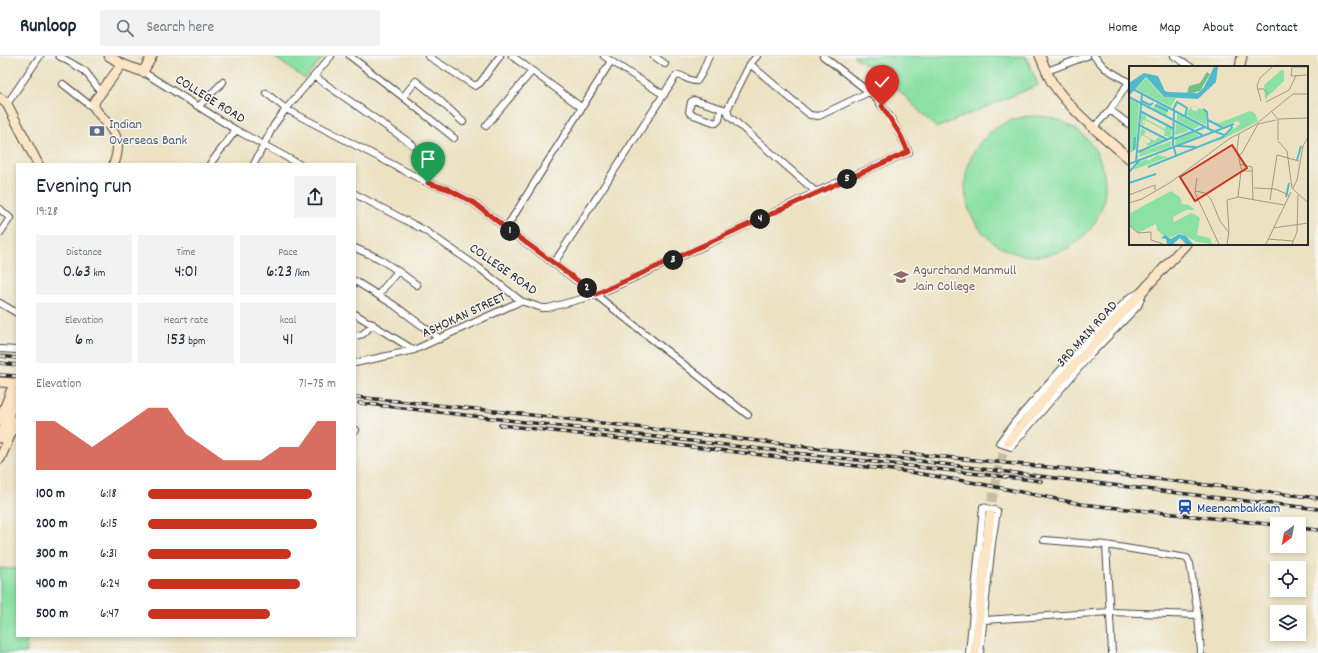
<!DOCTYPE html>
<html lang="en">
<head>
<meta charset="utf-8">
<style>
  :root { --surface:#fff; --page:#f2f2f3; --text:#1f2937; --muted:#747a83; --line:#e0e1e3; --accent:#c8321e }
  body { margin:0; font-family:Dekko,sans-serif; background:var(--page); color:var(--text); height:100vh; display:flex; flex-direction:column; font-size:15px; white-space:nowrap }
  * { box-sizing:border-box; margin:0 }
  p { font-size:13px; color:var(--muted) }
  .icon { flex:none; width:22px; height:22px; fill:none; stroke:currentColor; stroke-width:2; stroke-linecap:round; stroke-linejoin:round }
  .map { position:relative; flex:1; overflow:hidden }
  .sheet { position:absolute; left:16px; top:107px; width:340px; height:474px; display:flex; flex-direction:column; background:var(--surface); border-radius:0px; box-shadow:0 2px 6px #0003 }
  .sheet>* { flex:none }
  .needle { width:26px; rotate:212deg }
  .fabs { position:absolute; left:1270px; top:461px; display:grid; gap:8px }
  .fabs a { display:grid; place-items:center; width:36px; height:36px; border-radius:0px; background:var(--surface); box-shadow:0 2px 6px #0003; font-size:20px }
  .pin { position:absolute; display:grid; place-items:center; width:34px; height:34px; color:#fff; margin:-41px -17px; border-radius:50% 50% 50% 0; rotate:-45deg; box-shadow:0 0 4px #0007 }
  .pin .icon { rotate:45deg }
  .km { position:absolute; width:20px; height:20px; margin:-10px; border-radius:50%; background:#222; color:#fff; font-size:11px; line-height:20px; text-align:center }
  .round { display:grid; place-items:center; flex:none; width:42px; height:42px; border-radius:0px; background:var(--page) }
  .head { display:flex; align-items:center; justify-content:space-between; height:68px; padding:0 20px }
  h1 { font-size:22px; font-weight:600; line-height:30px }
  .figures { display:grid; grid-template-columns:repeat(3,1fr); gap:6px; height:68px; padding:4px 20px }
  .figures div { display:grid; align-content:center; border-radius:0px; background:var(--page); text-align:center }
  .figures b { font-size:17px; font-weight:600 }
  .figures small { font-size:11px; font-weight:400 }
  .figures p { font-size:11px }
  .chart { height:112px; padding:8px 20px }
  .chart p { display:flex; justify-content:space-between }
  .chart svg { width:100%; height:72px; margin-top:4px; fill:var(--accent); opacity:.7 }
  ul { padding:0 20px; list-style:none; font-size:13px }
  li { display:grid; grid-template-columns:64px 48px 1fr; align-items:center; height:30px }
  li i { height:10px; border-radius:5px; background:var(--accent) }
  header { display:flex; align-items:center; gap:24px; box-sizing:border-box; height:56px; padding:0 20px; background:var(--surface); border-bottom:1px solid var(--line) }
  header strong { font-size:19px }
  nav { display:flex; gap:22px; margin-inline-start:auto; font-size:14px }
  .search { width:280px; height:36px; background:var(--page); display:flex; align-items:center; gap:10px; box-sizing:border-box; padding:0 14px; border-radius:0px; color:var(--muted); font-size:15px }
  .map>svg:first-child { display:block }
</style>
</head>
<body>
<header>
<strong>Runloop</strong>
<div class="search"><svg class="icon" aria-label="search" viewBox="0 0 24 24"><circle cx="10" cy="10" r="6"/><path d="M15 15l6 6"/></svg>Search here</div>
<nav><a>Home</a><a>Map</a><a>About</a><a>Contact</a></nav>
</header>
<div class="map">
<svg width="1318" height="597" viewBox="0 0 1318 597">
  <rect width="100%" height="100%" fill="#f6f6f2"/>
  <filter id="ink" filterUnits="userSpaceOnUse"><feTurbulence type="fractalNoise" baseFrequency=".025" numOctaves="2"/><feDisplacementMap in="SourceGraphic" scale="8" xChannelSelector="R" yChannelSelector="G"/><feConvolveMatrix kernelMatrix="1 2 1 2 8 2 1 2 1" color-interpolation-filters="sRGB"/></filter>
  <filter id="wash" filterUnits="userSpaceOnUse"><feTurbulence type="fractalNoise" baseFrequency=".012" numOctaves="4" result="noise"/><feDisplacementMap in="SourceGraphic" scale="16" xChannelSelector="R" yChannelSelector="G"/><feGaussianBlur stdDeviation="0.9" result="paint"/><feColorMatrix in="noise" values="0 0 0 0 0 0 0 0 0 0 0 0 0 0 0 0 0 1.4 0 .05"/><feComposite in="paint" operator="in"/></filter>
  <g filter="url(#wash)">
    <rect width="100%" height="100%" fill="#ece2c2"/>
    <path fill="#8be1a4" stroke="#5b8668" d="M273 0H324L305 23Z
      M853 0H1026L1038 29 936 72 889 24Z
      M965 130a70 70 0 1 1 140 0a70 70 0 1 1-140 0Z
      M0 512 17 513V580H27L26 597H0Z"/>
  </g>
  <g filter="url(#ink)">
    <g fill="none" stroke-linecap="round" stroke-linejoin="round">
      <path stroke="#c5bda4" stroke-width="9" stroke-dasharray="9 4.5" stroke-linecap="butt" d="M990 459C993 435 998 408 1008 386"/>
      <g stroke="#484642" stroke-width="8">
        <path id="street" d="M59 0 85 15 101 36
          M350 0 403 41 454 82
          M428 0 475 30 480 27 500 0
          M512 0 581 51
          M604 0 611 5
          M654 0 665 8
          M757 0 750 8 727 54 729 60 816 136
          M1094 0 1105 12 1130 27
          M1174 0 1191 11
          M750 8 810 59 819 60 869 36
          M1047 15 1087 0
          M143 16 236 74 299 108
          M314 20 413 89
          M63 28 96 54
          M266 37 286 53 428 127 448 133 474 147 506 172 596 239 748 359
          M403 41 416 25 436 41 463 66
          M7 48 40 0
          M199 50 223 26
          M721 53 719 64 716 67 691 58 689 56 691 46 694 44 727 54
          M1110 54 1130 69
          M486 70 532 15
          M1094 71 1110 54 1129 26
          M210 108 236 74
          M254 108 274 69 286 53 331 0
          M355 138 424 174 478 211 521 245 542 252H548L596 239 706 189 816 136 909 96 891 62 874 40 823 0
          M0 153 10 162 0 177
          M506 172 611 5 664 39
          M355 192 378 202 398 215 378 239
          M554 207 675 21 678 19C685 20 690 26 697 25L702 17 709 0
          M398 215 417 229
          M355 225 394 249 440 283
          M1144 234 1138 250 1091 298 1011 391 999 387 1014 367 1074 299 1129 242Z
          M0 247 17 257
          M355 258 414 294
          M355 280 363 278 373 268
          M0 293 17 294
          M355 307 414 294 521 245
          M355 374H356
          M1044 484 1106 489 1187 502 1190 508 1198 559 1201 597
          M1106 489 1112 597
          M984 564 1110 556 1198 559
          M969 597 983 451 997 455 992 487 980 597"/>
      </g>
      <g stroke="#484642" stroke-width="11">
        <path id="secondary" d="M109 0 122 8 143 16 152 0
          M1040 0C1044 9 1048 20 1053 28 1073 57 1103 80 1130 103
          M1240 11 1242 0
          M0 42 7 48 38 108
          M114 108C122 85 116 77 101 60 96 55 94 52 94 46L122 8
          M0 326 14 327 0 364
          M0 382 17 338
          M1008 386 1058 327 1186 188
          M0 403 17 363
          M975 597 990 459"/>
      </g>
      <use href="#street" stroke="#fff" stroke-width="6"/>
      <use href="#secondary" stroke="#fce5c4" stroke-width="9"/>
      <g stroke="#2b2b2b" stroke-width="3.5">
        <path id="rail" d="M0 300 17 302
          M0 307 17 309
          M0 319 17 320
          M355 341C470 352 585 364 700 379H708C911 403 1114 431 1318 453
          M359 347 1041 425
          M500 369 910 416 976 427 1081 448 1277 469
          M904 397 1088 415 1318 442
          M1299 472 1318 474"/>
      </g>
      <use href="#rail" stroke="#f6f6f2" stroke-width="2" stroke-dasharray="6" stroke-linecap="butt"/>
    </g>
  </g>
  <g fill="none" stroke-linecap="round" stroke-linejoin="round" filter="url(#ink)">
    <g stroke="#fff" stroke-width="8">
      <path id="route" d="M428 127 448 133 474 147 506 172 596 238C700 192 803 142 908 96L901 80 882 50"/>
    </g>
    <use href="#route" stroke="#c8321e" stroke-width="5"/>
  </g>
  <defs>
    <g id="bank-bare" transform="scale(1.2)"><path d="M-6-4H6V4H-6ZM0-2.3a2.3 2.3 0 1 0 0 4.6a2.3 2.3 0 1 0 0-4.6Z" fill="#5c6f8a" stroke="#f6f6f2" stroke-width="2.5" paint-order="stroke"/></g>
    <g id="university-bare" transform="scale(1.2)"><path d="M0-5L7-2L0 1L-7-2ZM-4 1L0 2.5L4 1V4Q0 6-4 4Z" fill="#8d6e63" stroke="#f6f6f2" stroke-width="2.5" paint-order="stroke"/></g>
    <g id="station-bare" transform="scale(1.2)"><path d="M-3-6H3Q5-6 5-4V2Q5 4 3 4L4.5 6H3L1.5 4h-3L-3 6H-4.5L-3 4Q-5 4-5 2V-4Q-5-6-3-6ZM-3.5-4v3h7v-3ZM-3.5 1v1.5H-2V1ZM2 1v1.5H3.5V1Z" fill="#1a4fb4" stroke="#f6f6f2" stroke-width="2.5" paint-order="stroke"/></g>
  </defs>
  <g fill-rule="evenodd">
    <use href="#bank-bare" x="97" y="75"/>
    <use href="#university-bare" x="901" y="221"/>
    <use href="#station-bare" x="1185" y="451"/>
  </g>
  <g text-anchor="middle" stroke-width="3" stroke-linejoin="round" paint-order="stroke">
    <g font-size="14" fill="#2b2b2b" stroke="#f6f6f2">
      <text transform="translate(211 42) rotate(32)" y="5">COLLEGE ROAD</text>
      <text transform="translate(504 212) rotate(35)" y="5">COLLEGE ROAD</text>
      <text transform="translate(463 258) rotate(-25)" y="5">ASHOKAN STREET</text>
      <text transform="translate(1086 277) rotate(-48)" y="5">3RD MAIN ROAD</text>
    </g>
    <g font-size="14" fill="#4e5e75" stroke="#f6f6f2" text-anchor="start">
      <text x="109" y="72">Indian<tspan x="109" dy="16">Overseas Bank</tspan></text>
    </g>
    <g font-size="14" fill="#785e54" stroke="#f6f6f2" text-anchor="start">
      <text x="913" y="218">Agurchand Manmull<tspan x="913" dy="16">Jain College</tspan></text>
    </g>
    <g font-size="14" fill="#164399" stroke="#f6f6f2" text-anchor="start">
      <text x="1197" y="456">Meenambakkam</text>
    </g>
  </g>
  <g transform="translate(1129 10)">
    <rect width="179" height="179" fill="#ece2c2"/>
    <path d="M153 3 155 5V15L136 33 135 19ZM17 12 34 31 47 32 42 41 7 23ZM0 32 10 38 7 83 0 88ZM28 37 40 43 37 49 24 42ZM62 40 63 44 67 45 70 42 77 45V59L57 49ZM121 45 126 47 129 55 126 57 86 77 111 58 109 55 93 61 85 55 90 57ZM12 47 17 50V53L36 63 37 60 43 63 42 71 35 70 36 65 18 55 14 54 13 58 17 56 15 59 12 58ZM48 47 70 59 71 60 64 63 48 54ZM47 57 57 62 60 65 46 69ZM12 62 17 65 15 69 26 75 29 71 35 74 19 80 17 77H21V73L13 69 10 75ZM65 66 70 70 46 79 47 72ZM43 75 41 81 10 91 11 86ZM28 89 39 91 4 104 11 96 18 93 19 95ZM42 125 51 131 53 138 60 139 66 144H57L44 151 45 156 62 147 67 149 71 152 68 169 81 172 83 178 68 176 51 167 43 171 35 170 28 164 27 158 9 167 1 160 0 148 3 146Z" fill="#8be1a4"/>
    <path d="M78 6 81 8 71 25 58 28 60 20 71 17Z" fill="#70bf8a"/>
    <path d="M85 1H89L87 16 69 33 35 31 17 11 0 30V17L15 7 29 10 36 25 39 26 69 27 75 21ZM50 168 57 170 64 178H57L51 172 44 178H38L37 173 32 172 36 169 42 173Z" fill="#4fbacc"/>
    <path fill="none" stroke="#4fbacc" stroke-width="2" d="M0 21 82 64M0 31 75 70M13 35 21 39 24 37M26 39 39 45M74 43 78 46 79 62M44 44 48 36 58 42 56 50M45 44 44 79 47 89M11 45 45 63M79 54 94 62M10 59 39 74M82 64 95 69M45 73 76 61M48 80 67 81M5 84 6 71M9 86 44 71M168 94 172 80M7 96 13 27M0 98 105 58M19 101 94 71 103 62 102 59M0 106 11 94M0 117 27 108M157 131 160 117"/>
    <path fill="none" stroke="#9f9986" stroke-width="1" d="M162 1H179M163 2 162 10 179 9M128 23H135L139 28M132 35 128 20 131 12 143 1M137 36 160 24 167 10M143 46 149 53V74M149 53 179 52M129 58 147 54M149 75 158 85 163 122 179 137M108 84 109 90 113 87 129 58M108 84 110 68M109 89 113 105M110 98 123 101 124 133M68 112 66 127 90 178M125 122 146 123 160 129M164 122 168 114 174 80 179 71M66 125 76 127 82 133 91 155 100 167M0 129 26 119V124M109 131 155 139M109 131 112 105H124M141 134 148 89 170 95M0 137 13 133 42 116 100 73 126 59 164 28H179M0 159 9 167 22 166V174L34 178M144 162 179 157M139 173 164 175M98 178 100 165 98 134 109 131M137 178 162 126M163 178 168 166 169 129"/>
    <path fill="#c8321e" fill-opacity="0.15" stroke="#c8321e" stroke-width="2" d="M103 79 118 102 66 135 51 111Z"/>
    <rect width="179" height="179" fill="none" stroke="#2b2b2b" stroke-width="2"/>
  </g>
</svg>
<div class="fabs">
<a><svg class="needle" viewBox="-14 -14 28 28"><path d="M0-13l5 13h-10z" fill="#e53935"/><path d="M0 13l5-13h-10z" fill="#747a83"/></svg></a>
<a><svg class="icon" aria-label="locate" viewBox="0 0 24 24"><circle cx="12" cy="12" r="6"/><path d="M12 2v4M12 18v4M2 12h4M18 12h4"/></svg></a>
<a><svg class="icon" aria-label="layers" viewBox="0 0 24 24"><path d="M12 4l9 5-9 5-9-5zM3 14l9 5 9-5"/></svg></a>
</div>
<div class="pin" style="left:428px;top:127px;background:#1e9e55"><svg class="icon" aria-label="arrive" viewBox="0 0 24 24"><path d="M6 21V4h12l-3 4 3 4H6"/></svg></div>
<div class="pin" style="left:882px;top:50px;background:#d93025"><svg class="icon" aria-label="check" viewBox="0 0 24 24"><path d="M5 12l5 5 9-10"/></svg></div>
<b class="km" style="left:510px;top:175px">1</b>
<b class="km" style="left:587px;top:232px">2</b>
<b class="km" style="left:673px;top:204px">3</b>
<b class="km" style="left:760px;top:163px">4</b>
<b class="km" style="left:847px;top:123px">5</b>
<section class="sheet">
<div class="head"><div><h1>Evening run</h1><p>19:28</p></div><a class="round"><svg class="icon" aria-label="share" viewBox="0 0 24 24"><path d="M12 15V3M7 8l5-5 5 5M5 13v7h14v-7"/></svg></a></div>
<div class="figures">
<div><p>Distance</p><b>0.63<small> km</small></b></div>
<div><p>Time</p><b>4:01</b></div>
<div><p>Pace</p><b>6:23<small> /km</small></b></div>
</div>
<div class="figures">
<div><p>Elevation</p><b>6<small> m</small></b></div>
<div><p>Heart rate</p><b>153<small> bpm</small></b></div>
<div><p>kcal</p><b>41</b></div>
</div>
<div class="chart"><p><span>Elevation</span>71–75 m</p>
<svg viewBox="0 0 160 44" preserveAspectRatio="none"><path d="M0 44V14L10 14L20 22L30 30L40 22L50 14L60 6L70 6L80 22L90 30L100 38L110 38L120 38L130 30L140 30L150 14L160 14V44z"/></svg>
</div>
<ul>
<li><b>100 m</b>6:18<i style="width:87%"></i></li>
<li><b>200 m</b>6:15<i style="width:90%"></i></li>
<li><b>300 m</b>6:31<i style="width:76%"></i></li>
<li><b>400 m</b>6:24<i style="width:81%"></i></li>
<li><b>500 m</b>6:47<i style="width:65%"></i></li>
</ul>
</section>
</div>
</body>
</html>
